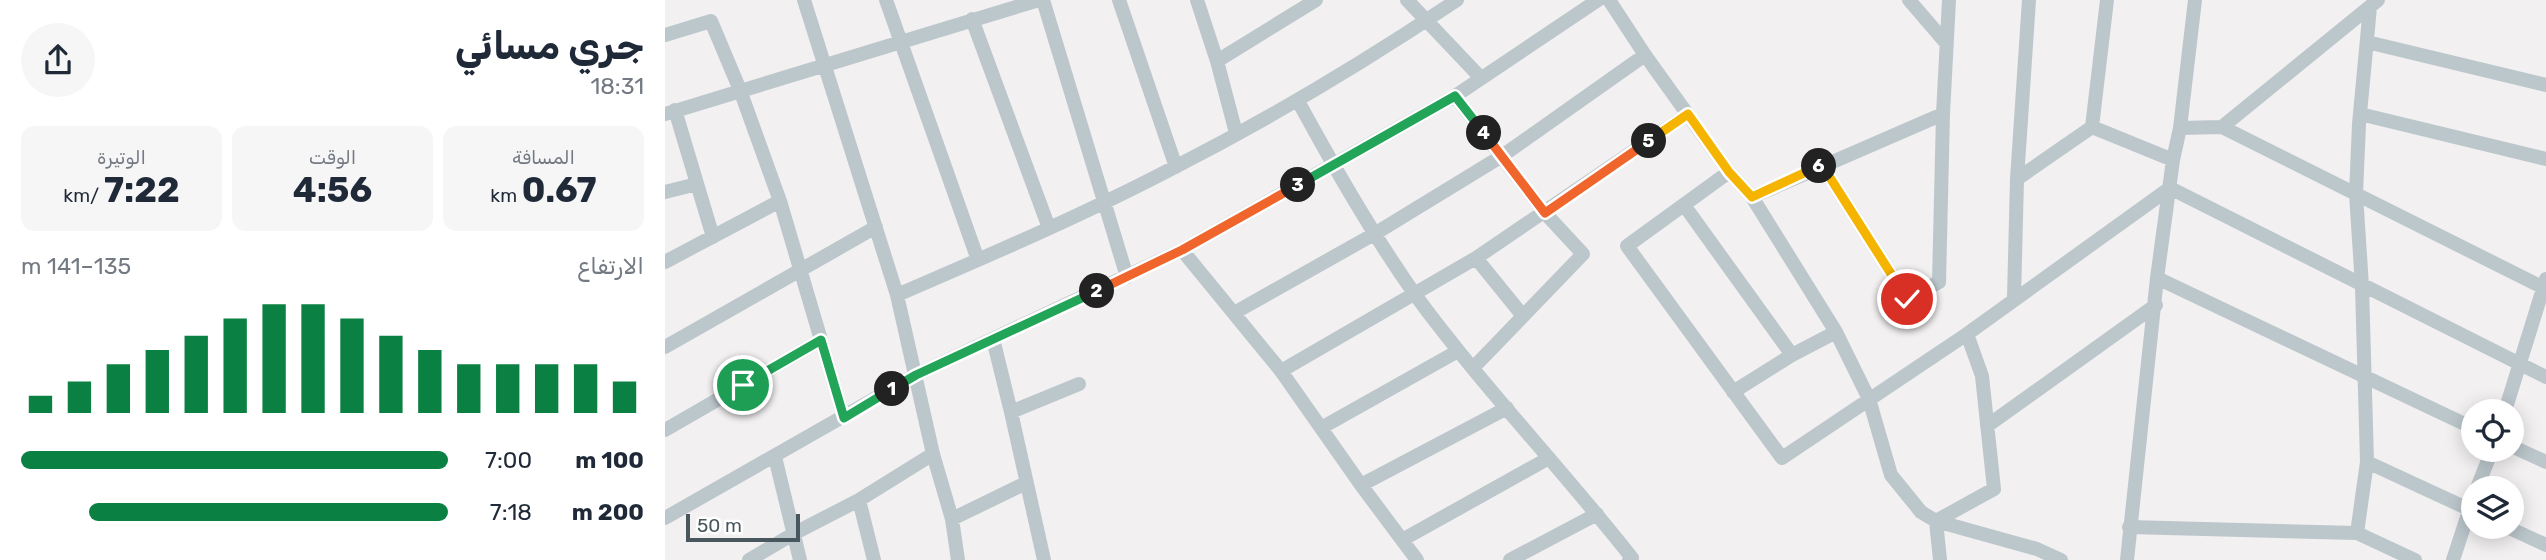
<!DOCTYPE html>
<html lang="ar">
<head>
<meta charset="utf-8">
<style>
  :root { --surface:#fff; --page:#f6f6f7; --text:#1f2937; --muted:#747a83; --accent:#0b8043 }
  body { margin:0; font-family:Rubik,"Noto Naskh Arabic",sans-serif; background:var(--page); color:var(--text); direction:rtl; height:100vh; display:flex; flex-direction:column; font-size:26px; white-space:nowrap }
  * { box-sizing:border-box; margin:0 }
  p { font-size:23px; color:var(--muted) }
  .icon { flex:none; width:38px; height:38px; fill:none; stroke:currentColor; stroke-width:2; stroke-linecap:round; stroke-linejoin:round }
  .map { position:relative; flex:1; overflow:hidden; direction:ltr }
  .sheet { display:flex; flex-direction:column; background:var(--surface); width:665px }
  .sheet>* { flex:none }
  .tools { position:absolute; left:1796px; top:399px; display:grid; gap:14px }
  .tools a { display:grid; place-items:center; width:63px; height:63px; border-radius:50%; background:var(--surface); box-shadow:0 4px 18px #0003; font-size:35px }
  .scale { position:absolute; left:21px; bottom:18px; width:114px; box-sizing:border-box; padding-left:7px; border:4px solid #48565d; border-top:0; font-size:19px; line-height:24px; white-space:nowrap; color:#48565d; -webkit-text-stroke:5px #fff; paint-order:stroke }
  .pin { position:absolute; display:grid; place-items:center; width:60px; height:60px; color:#fff; margin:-30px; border:4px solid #fff; border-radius:50%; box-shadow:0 2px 7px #0007 }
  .km { position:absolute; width:35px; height:35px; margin:-18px; border-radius:50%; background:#222; color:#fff; font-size:19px; line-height:35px; text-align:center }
  .round { display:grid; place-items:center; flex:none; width:74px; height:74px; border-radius:37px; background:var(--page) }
  .overview { display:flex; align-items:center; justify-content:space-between; height:119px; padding:0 21px }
  h1 { font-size:38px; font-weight:700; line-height:52px }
  .metrics { display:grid; grid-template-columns:repeat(3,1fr); gap:10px; height:119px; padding:7px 21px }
  .metrics div { display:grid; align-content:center; border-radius:14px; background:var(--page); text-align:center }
  .metrics b { font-size:35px; font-weight:700 }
  .metrics small { font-size:19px; font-weight:400 }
  .metrics p { font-size:19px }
  .chart { height:196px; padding:14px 21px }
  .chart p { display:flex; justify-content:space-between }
  .chart svg { width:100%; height:126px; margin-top:7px; stroke:var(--accent); stroke-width:6 }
  ul { padding:0 21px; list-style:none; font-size:23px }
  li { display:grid; grid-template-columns:112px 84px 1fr; align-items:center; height:52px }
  li i { height:18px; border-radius:9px; background:var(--accent) }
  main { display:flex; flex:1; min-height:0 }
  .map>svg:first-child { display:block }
</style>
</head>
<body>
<main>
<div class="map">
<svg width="1881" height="560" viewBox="0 0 1881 560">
  <rect width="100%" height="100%" fill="#f2f0f0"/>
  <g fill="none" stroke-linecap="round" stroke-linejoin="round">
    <path stroke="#bcc7cc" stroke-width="14" d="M139 0 232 295 268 454 287 519 293 560
      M221 0 313 260
      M378 0 462 277
      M454 0 511 167
      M532 0 552 61 571 133
      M742 0 815 77
      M944 0 980 55 1064 172
      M1244 0 1281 43
      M307 19 384 228
      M0 35 46 21 75 90 115 201 179 418
      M1702 42 1881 85
      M552 61 651 0
      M790 96 880 213 918 254 808 368
      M633 101C669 167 707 234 751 296 818 387 897 469 967 558L964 560
      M10 110 48 237
      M0 114 374 0
      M1278 114 1087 197 1171 332 1204 399 1226 475 1256 512 1271 521 1372 549 1396 560
      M1695 114 1881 159
      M1427 127 1442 0
      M1557 127 1881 289
      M1515 128 1557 127 1713 0
      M1157 165 1242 299 1274 282 1278 114 1284 0
      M1352 179 1427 127 1508 160
      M0 192 32 184
      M1087 197 1064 172 962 246 1117 458 1302 334 1505 188 1881 377
      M1019 205 1127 355 1171 332
      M517 250 616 371 696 485 752 560
      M811 258 858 316
      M0 262 115 201
      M1492 278 1808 428
      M232 295C325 255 418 215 508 168 606 118 701 61 792 0
      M1349 298 1352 179 1364 0
      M569 313 711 233 837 156 980 55
      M328 339 346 412 379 560
      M0 347 211 227
      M616 371 811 258 1023 114
      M1068 392 1127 355
      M1840 411 1881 279
      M346 412 414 384
      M1322 426 1491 305
      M656 428 793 351
      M0 430 156 340
      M1846 446 1881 462
      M110 457 135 560
      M1702 462 1808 511
      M696 485 842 408
      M1812 488 1827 450
      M194 500 209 560
      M0 518 251 375 517 250 790 96 933 0
      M287 519 361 483
      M1464 527 1692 533 1750 560
      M1842 527 1881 545
      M1692 533 1702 462 1697 286 1691 194 1694 124 1705 7
      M737 540 884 458
      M84 560 130 533 194 500 268 454
      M845 560 932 514
      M1275 560 1271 521 1329 489 1317 376 1302 334
      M1462 560 1492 278 1508 160 1515 128 1530 0
      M1788 560 1808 499"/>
  </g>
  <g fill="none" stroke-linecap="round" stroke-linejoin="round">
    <g stroke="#fff" stroke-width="14">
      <path id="split-1" d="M78 385 156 340 179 418 227 389"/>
    </g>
    <g stroke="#fff" stroke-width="14">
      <path id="split-2" d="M227 389 251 375 432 291"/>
    </g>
    <g stroke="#fff" stroke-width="14">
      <path id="split-3" d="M432 291 517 250 633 185"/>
    </g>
    <g stroke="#fff" stroke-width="14">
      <path id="split-4" d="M633 185 790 96 819 133"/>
    </g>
    <g stroke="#fff" stroke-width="14">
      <path id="split-5" d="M819 133 880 213 984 141"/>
    </g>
    <g stroke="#fff" stroke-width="14">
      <path id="split-6" d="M984 141 1023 114 1064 172 1087 197 1154 166"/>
    </g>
    <g stroke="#fff" stroke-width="14">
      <path id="split-7" d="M1154 166 1157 165 1242 299"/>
    </g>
    <use href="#split-1" stroke="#22a559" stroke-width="9"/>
    <use href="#split-2" stroke="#22a559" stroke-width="9"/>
    <use href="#split-3" stroke="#f0652b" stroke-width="9"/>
    <use href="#split-4" stroke="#22a559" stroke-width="9"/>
    <use href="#split-5" stroke="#f0652b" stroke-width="9"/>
    <use href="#split-6" stroke="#f5b400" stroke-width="9"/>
    <use href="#split-7" stroke="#f5b400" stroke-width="9"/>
  </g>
</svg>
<div class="tools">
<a><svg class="icon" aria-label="locate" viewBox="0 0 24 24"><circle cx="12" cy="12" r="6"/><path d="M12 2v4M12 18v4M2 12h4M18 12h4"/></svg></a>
<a><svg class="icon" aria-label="layers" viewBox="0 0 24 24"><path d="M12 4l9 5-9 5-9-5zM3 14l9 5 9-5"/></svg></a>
</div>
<div class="scale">50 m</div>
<div class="pin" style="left:78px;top:385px;background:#1e9e55"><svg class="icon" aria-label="arrive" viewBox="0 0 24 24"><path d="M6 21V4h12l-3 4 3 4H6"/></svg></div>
<div class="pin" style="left:1242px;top:299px;background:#d93025"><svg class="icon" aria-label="check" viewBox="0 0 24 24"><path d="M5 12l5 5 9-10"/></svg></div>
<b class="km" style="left:227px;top:389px">1</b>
<b class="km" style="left:432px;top:291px">2</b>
<b class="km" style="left:633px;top:185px">3</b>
<b class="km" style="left:819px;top:133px">4</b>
<b class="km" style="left:984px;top:141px">5</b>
<b class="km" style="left:1154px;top:166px">6</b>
</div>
<section class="sheet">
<div class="overview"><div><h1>جري مسائي</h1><p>18:31</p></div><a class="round"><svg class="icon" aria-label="share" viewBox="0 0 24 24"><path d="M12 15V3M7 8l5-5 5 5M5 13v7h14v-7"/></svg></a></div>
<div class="metrics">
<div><p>المسافة</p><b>0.67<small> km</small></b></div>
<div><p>الوقت</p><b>4:56</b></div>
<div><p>الوتيرة</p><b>7:22<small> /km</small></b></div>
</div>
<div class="chart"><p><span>الارتفاع</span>135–141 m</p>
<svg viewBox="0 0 160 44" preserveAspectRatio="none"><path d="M5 44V38M15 44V33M25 44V27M35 44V22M45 44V17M55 44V11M65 44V6M75 44V6M85 44V11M95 44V17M105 44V22M115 44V27M125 44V27M135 44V27M145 44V27M155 44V33"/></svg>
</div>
<ul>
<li><b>100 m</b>7:00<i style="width:100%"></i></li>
<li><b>200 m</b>7:18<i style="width:84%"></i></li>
</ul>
</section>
</main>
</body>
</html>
